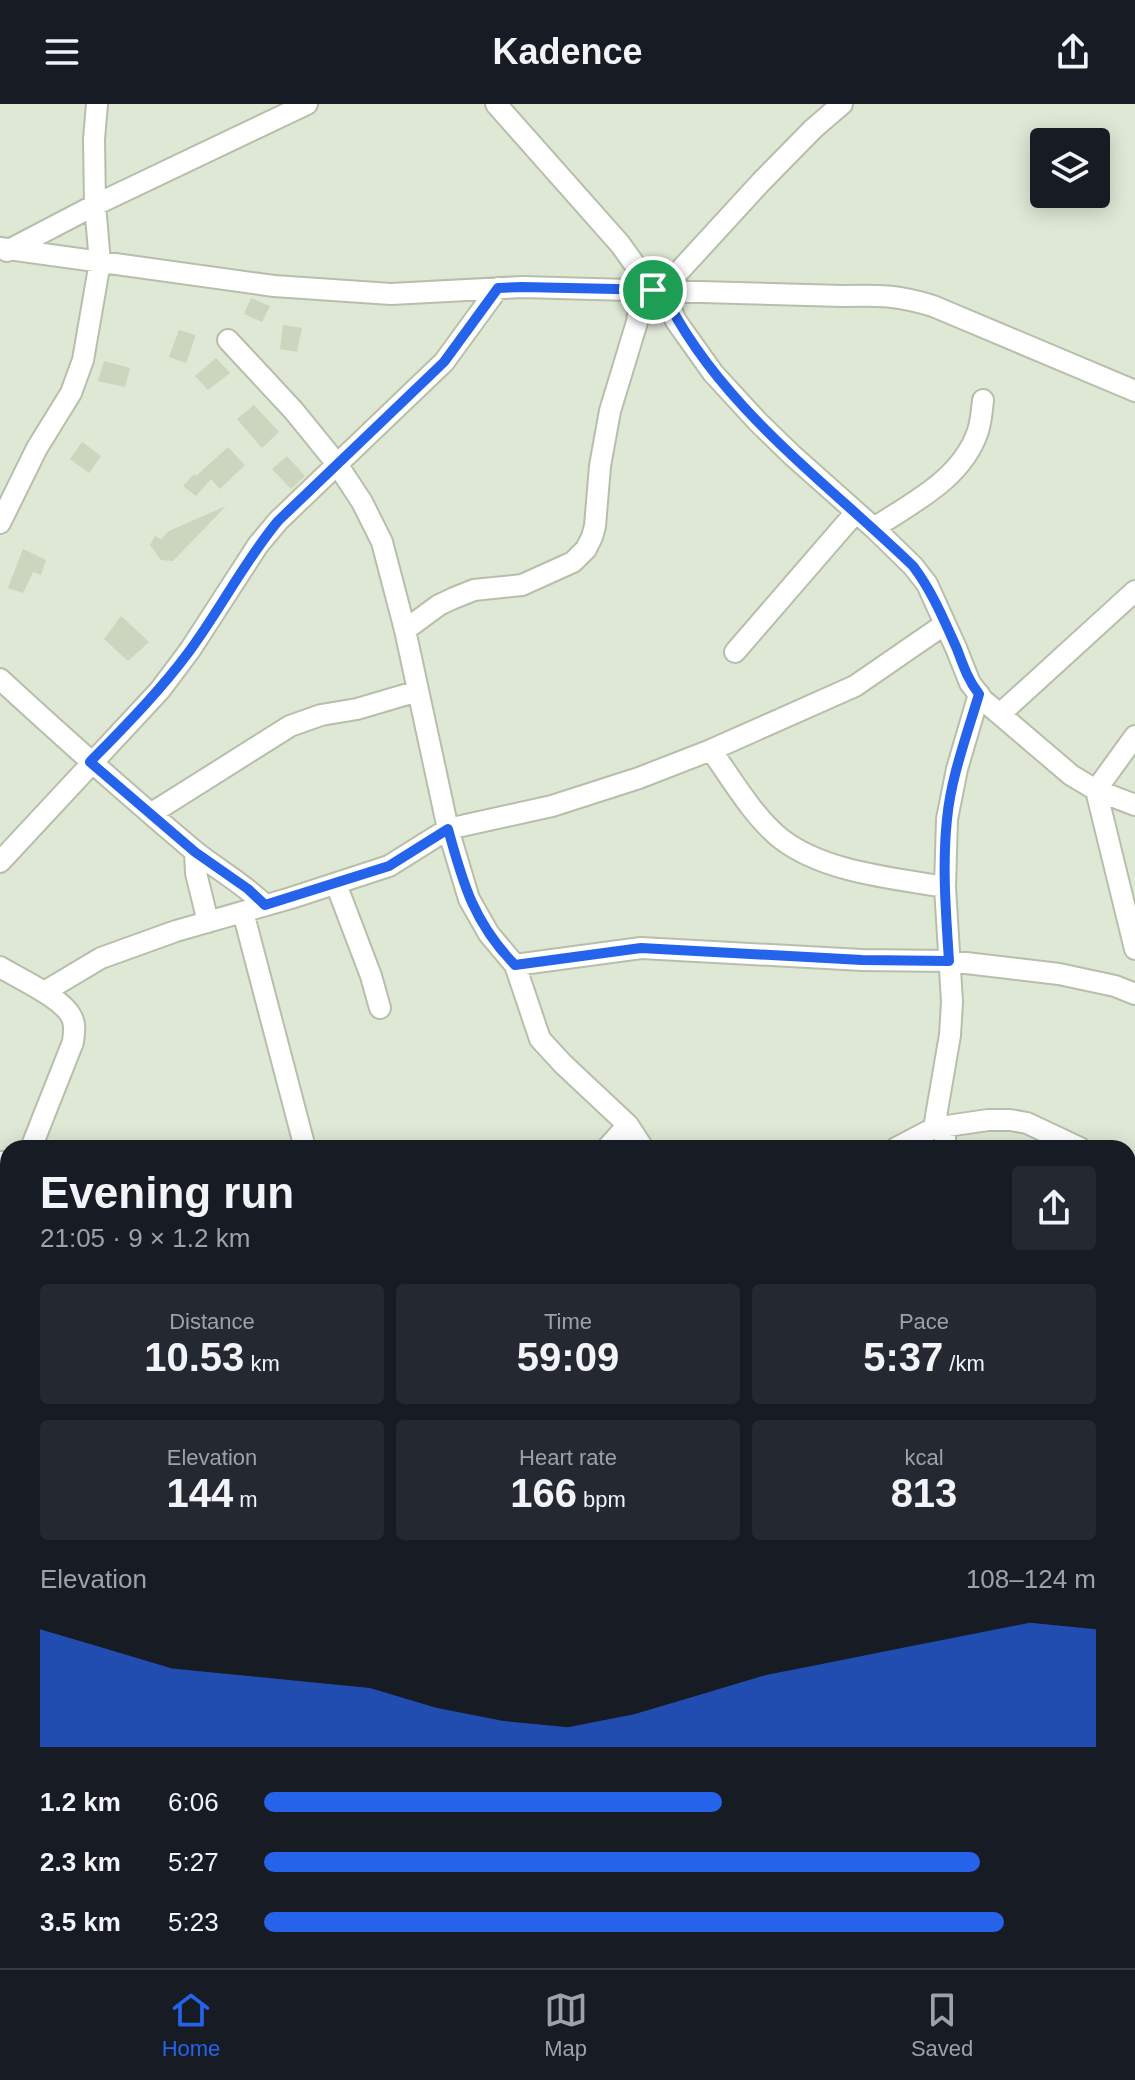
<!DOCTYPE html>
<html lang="en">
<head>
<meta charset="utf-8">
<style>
  :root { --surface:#171b24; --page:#242831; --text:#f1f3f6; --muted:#9ea1a6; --line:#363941; --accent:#2563eb }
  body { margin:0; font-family:Helvetica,sans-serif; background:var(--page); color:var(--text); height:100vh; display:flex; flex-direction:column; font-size:30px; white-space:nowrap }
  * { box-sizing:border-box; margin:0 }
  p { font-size:26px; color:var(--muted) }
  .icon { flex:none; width:44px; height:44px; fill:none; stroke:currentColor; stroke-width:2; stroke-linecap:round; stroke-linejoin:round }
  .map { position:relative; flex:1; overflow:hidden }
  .side { position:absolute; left:0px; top:1036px; width:1136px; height:828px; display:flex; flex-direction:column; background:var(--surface); border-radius:24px 24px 0 0; box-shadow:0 4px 20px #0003 }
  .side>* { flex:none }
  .tools { position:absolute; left:1030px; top:24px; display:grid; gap:16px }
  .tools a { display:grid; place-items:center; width:80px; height:80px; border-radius:8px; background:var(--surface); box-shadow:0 4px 20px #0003; font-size:40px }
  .pin { position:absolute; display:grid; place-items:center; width:68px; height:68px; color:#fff; margin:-34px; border:4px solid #fff; border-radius:50%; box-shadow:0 2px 8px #0007 }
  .round { display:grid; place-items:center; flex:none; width:84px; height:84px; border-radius:8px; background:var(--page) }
  .head { display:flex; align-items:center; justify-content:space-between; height:136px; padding:0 40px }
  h1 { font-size:44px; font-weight:700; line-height:60px }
  .stats { display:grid; grid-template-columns:repeat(3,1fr); gap:12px; height:136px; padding:8px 40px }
  .stats div { display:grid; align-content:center; border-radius:8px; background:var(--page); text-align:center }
  .stats b { font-size:40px; font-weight:700 }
  .stats small { font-size:22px; font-weight:400 }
  .stats p { font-size:22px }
  .chart { height:224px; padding:16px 40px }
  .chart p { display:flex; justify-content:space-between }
  .chart svg { width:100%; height:144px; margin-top:8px; fill:var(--accent); opacity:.7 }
  ul { padding:0 40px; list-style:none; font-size:26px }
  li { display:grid; grid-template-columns:128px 96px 1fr; align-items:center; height:60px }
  li i { height:20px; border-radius:10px; background:var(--accent) }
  header { display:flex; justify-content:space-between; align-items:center; height:104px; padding:0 40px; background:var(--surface); font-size:36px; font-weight:700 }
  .dock { display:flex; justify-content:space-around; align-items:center; height:112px; border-top:2px solid var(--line); background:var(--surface); font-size:22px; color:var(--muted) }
  .dock a { display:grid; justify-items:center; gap:4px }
  .dock .selected { color:var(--accent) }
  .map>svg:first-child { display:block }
</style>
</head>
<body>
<header><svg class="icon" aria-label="menu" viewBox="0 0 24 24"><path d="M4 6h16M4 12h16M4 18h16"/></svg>Kadence<svg class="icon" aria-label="share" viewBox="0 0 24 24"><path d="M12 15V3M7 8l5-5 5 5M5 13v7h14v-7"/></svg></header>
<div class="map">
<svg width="1135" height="1864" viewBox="0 0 1135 1864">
  <rect width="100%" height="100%" fill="#eef3e7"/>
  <path fill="#dfe7d5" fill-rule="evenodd" d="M0 0H1135V1864H0ZM1044 38H1096V90H1044ZM8 1044H1128V1856H8Z"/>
  <path fill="#ccd5bd" d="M251 194 270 202 262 218 244 210Z
    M283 221 302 224 297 248 280 245Z
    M179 226 196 231 186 259 169 253Z
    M216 254 230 269 208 286 195 272Z
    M104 257 130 264 125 283 98 277Z
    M254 301 279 328 262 344 237 315Z
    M82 338 101 352 89 369 70 355Z
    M228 343 245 361 220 385 211 375 196 392 183 382 194 370 196 372Z
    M287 352 305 372 291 385 272 365Z
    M226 402 173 457 161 456 150 441 155 432 161 435 169 427Z
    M23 445 46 456 41 471 33 468 23 489 8 484Z
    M121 512 149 538 128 557 104 535Z"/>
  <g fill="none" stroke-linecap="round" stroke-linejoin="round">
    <g stroke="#b7bfaa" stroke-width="24">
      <path id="minor" d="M496 0 620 140 653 186
        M842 0 813 25 761 78 662 186 676 217 713 269 758 318 792 351 874 424 913 462 927 480 956 544 970 579 983 596 1071 671 1096 686 1135 701
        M0 144 274 182 391 190 522 183 842 192C878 191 898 191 933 202L1135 287
        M7 147 95 101 307 0
        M228 236 294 307 337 360 362 398 382 438 405 526 448 725 469 795 489 830 515 861 540 935 563 960 628 1021 643 1044
        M0 419 37 344 71 289 83 256 100 158 95 101 94 35 97 0
        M874 424C913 398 962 375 978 327 981 318 982 306 983 296
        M405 526 439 501 454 494 474 486 522 481 573 458 586 445 592 433 595 422 600 362 610 307 637 218 642 185
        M735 548 856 408
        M0 575C63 633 127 690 192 745 216 765 243 779 265 801
        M1000 610 1135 487
        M1135 632 1096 686 1135 845
        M711 646C731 674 753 712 780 734 823 768 892 774 945 783
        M152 709 290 622 321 611 357 605 418 587
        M195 748 196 769 208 818
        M0 758 160 586 190 546 258 441 278 417 444 258 498 184
        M336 780 371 872 380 904
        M243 808 305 1044
        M515 861 641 844 862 856 949 857 1059 870 1115 882 1135 890
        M0 863C18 874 62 894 71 912 76 920 74 929 73 938L31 1044
        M44 888 101 854 176 827 291 794 389 762 448 725 552 702 639 674 711 646 855 582 945 520
        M945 1023V1044
        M934 1024 950 931 952 898 945 783 947 715 957 665 979 590
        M607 1044 628 1021
        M896 1044 934 1024 988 1016H1010L1027 1019 1080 1044
        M0 1058 8 1059
        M1128 1071 1135 1075
        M0 1123 8 1103
        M0 1247 8 1252
        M1128 1296 1135 1282
        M1128 1353 1135 1356
        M1128 1455 1135 1458
        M0 1586 8 1572
        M1128 1626 1135 1630
        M1129 1672 1135 1655
        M1128 1702 1135 1705
        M1128 1852 1135 1856
        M5 1864 10 1856
        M194 1864 198 1856
        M371 1864 377 1856
        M600 1864 608 1856
        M810 1864 816 1856
        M962 1864 968 1856"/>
    </g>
    <use href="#minor" stroke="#fff" stroke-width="20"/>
  </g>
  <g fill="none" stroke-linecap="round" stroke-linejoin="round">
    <g stroke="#fff" stroke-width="16">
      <path id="route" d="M522 183 662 186C716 300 824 376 913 462 932 487 944 516 957 545 963 561 968 576 979 590 967 631 951 673 947 715 942 762 946 810 949 857L862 856 641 844 515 861C474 819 463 780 448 725L389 762 265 801 248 785 195 748 90 658C124 623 159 588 188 549 220 506 244 458 278 417L444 258 498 184Z"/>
    </g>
    <use href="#route" stroke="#2563eb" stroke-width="10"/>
  </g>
</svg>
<div class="tools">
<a><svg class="icon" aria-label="layers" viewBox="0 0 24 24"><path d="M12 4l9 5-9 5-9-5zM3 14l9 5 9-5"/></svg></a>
</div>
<div class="pin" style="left:653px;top:186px;background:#1e9e55"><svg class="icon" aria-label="arrive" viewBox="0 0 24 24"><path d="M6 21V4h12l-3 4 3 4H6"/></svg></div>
<section class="side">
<div class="head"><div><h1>Evening run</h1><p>21:05 · 9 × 1.2 km</p></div><a class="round"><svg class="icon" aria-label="share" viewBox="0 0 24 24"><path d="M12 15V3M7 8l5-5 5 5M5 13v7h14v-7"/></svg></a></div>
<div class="stats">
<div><p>Distance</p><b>10.53<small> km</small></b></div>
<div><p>Time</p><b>59:09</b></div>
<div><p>Pace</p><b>5:37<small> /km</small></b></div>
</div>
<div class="stats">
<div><p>Elevation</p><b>144<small> m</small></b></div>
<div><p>Heart rate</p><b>166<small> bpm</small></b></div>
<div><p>kcal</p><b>813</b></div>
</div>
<div class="chart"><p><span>Elevation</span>108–124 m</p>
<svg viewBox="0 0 160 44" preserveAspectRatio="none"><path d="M0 44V8L10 14L20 20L30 22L40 24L50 26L60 32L70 36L80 38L90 34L100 28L110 22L120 18L130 14L140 10L150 6L160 8V44z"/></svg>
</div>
<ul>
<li><b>1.2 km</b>6:06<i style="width:55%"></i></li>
<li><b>2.3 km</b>5:27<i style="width:86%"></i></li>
<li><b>3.5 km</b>5:23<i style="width:89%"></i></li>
</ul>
</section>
</div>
<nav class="dock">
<a class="selected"><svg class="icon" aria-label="home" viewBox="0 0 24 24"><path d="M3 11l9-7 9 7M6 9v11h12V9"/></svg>Home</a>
<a><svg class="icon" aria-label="map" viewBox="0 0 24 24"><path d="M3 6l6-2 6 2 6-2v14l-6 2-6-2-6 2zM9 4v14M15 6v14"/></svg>Map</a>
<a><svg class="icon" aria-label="saved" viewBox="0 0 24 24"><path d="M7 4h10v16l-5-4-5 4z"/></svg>Saved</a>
</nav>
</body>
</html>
